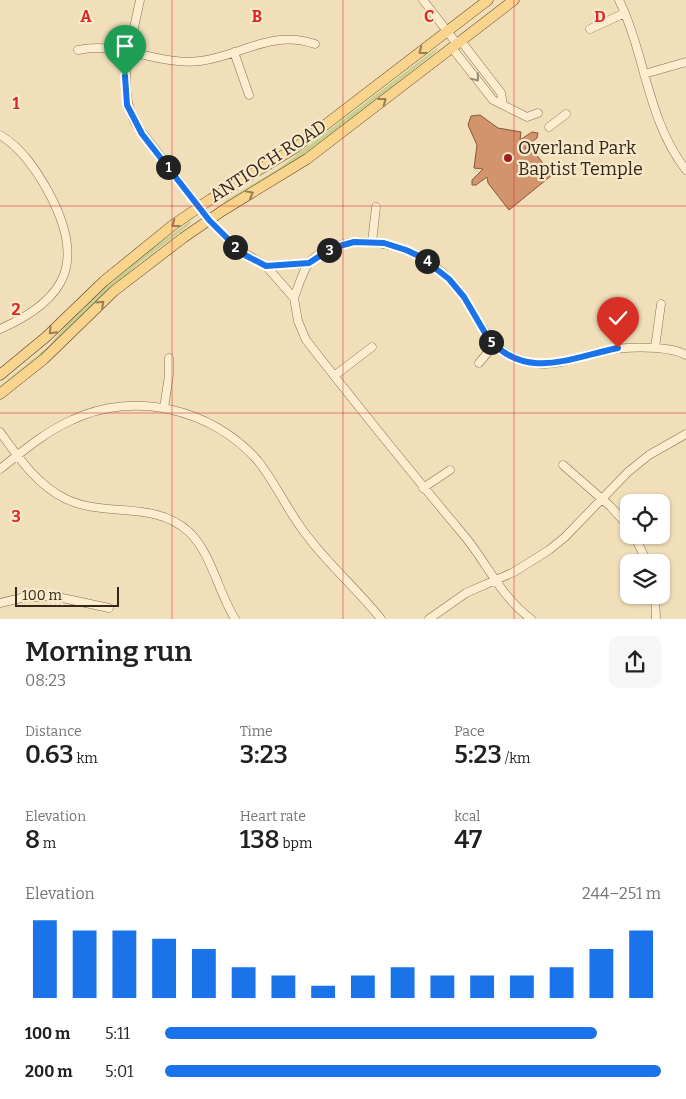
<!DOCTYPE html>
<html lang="en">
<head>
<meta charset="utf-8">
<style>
  :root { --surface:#fff; --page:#f6f6f6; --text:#202124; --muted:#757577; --accent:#1a73e8 }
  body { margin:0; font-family:Bitter,serif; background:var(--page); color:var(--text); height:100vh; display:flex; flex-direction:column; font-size:19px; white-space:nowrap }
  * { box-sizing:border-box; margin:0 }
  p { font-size:16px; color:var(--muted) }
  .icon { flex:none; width:28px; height:28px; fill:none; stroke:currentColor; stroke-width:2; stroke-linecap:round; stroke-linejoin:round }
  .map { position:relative; height:619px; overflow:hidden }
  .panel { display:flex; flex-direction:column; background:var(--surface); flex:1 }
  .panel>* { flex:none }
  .fabs { position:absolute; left:620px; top:494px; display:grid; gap:10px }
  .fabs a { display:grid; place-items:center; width:50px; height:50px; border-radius:10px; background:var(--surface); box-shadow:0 1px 4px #0004; font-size:25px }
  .scale { position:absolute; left:15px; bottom:12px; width:104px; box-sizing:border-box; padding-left:5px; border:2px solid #36271a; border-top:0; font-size:14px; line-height:18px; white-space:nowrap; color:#36271a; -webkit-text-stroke:4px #f8e9ca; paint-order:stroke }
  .pin { position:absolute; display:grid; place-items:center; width:42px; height:42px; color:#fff; margin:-51px -21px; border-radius:50% 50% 50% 0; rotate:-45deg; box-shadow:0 0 5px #0007 }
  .pin .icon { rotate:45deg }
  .km { position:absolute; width:25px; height:25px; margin:-12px; border-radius:50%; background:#222; color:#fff; font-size:14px; line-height:25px; text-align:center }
  .round { display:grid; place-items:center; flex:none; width:52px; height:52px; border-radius:10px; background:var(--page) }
  .head { display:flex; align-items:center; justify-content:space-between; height:85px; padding:0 25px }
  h1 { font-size:28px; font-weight:600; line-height:38px }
  .metrics { display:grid; grid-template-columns:repeat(3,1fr); gap:8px; height:85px; padding:5px 25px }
  .metrics div { display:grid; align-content:center }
  .metrics b { font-size:25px; font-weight:600 }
  .metrics small { font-size:14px; font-weight:400 }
  .metrics p { font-size:14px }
  .chart { height:140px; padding:10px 25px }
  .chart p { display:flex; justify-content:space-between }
  .chart svg { width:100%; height:90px; margin-top:5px; stroke:var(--accent); stroke-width:6 }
  ul { padding:0 25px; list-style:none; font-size:16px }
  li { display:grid; grid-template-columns:80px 60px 1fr; align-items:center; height:38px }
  li i { height:12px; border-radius:6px; background:var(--accent) }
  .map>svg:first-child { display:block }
</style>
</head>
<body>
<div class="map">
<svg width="686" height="619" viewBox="0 0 686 619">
  <rect width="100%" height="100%" fill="#f1dfba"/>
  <path fill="#c9cf8e" d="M437 48 438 49 433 54C384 91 339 135 286 169 266 182 244 193 223 205L225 201 278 169Z
    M190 221 191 222 188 226 137 265 64 336 0 390V386L49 346 71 319 117 275Z"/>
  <path fill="#d2946d" stroke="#8a5637" d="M480 115 498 128 521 132 520 140 532 132 538 133 537 138 525 148 532 149 552 175 509 210 488 183 487 177 476 185H472V180L483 169 474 168 477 145 468 125 471 116Z"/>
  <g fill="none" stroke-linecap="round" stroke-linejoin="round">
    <g stroke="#896e53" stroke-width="9">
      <path id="minor" d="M140 0C132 41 116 83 135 123L209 220 235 247 266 266 294 298 298 321 306 340C357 405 409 470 462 533 487 562 499 595 531 619
        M423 0 457 44
        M619 0C646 56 647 120 686 170
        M590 29 625 13
        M461 41 501 93 503 104
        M452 48 493 100 527 117 538 113
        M78 50C120 41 159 66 200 61 241 56 271 29 315 44
        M234 52 249 95
        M644 74 686 62
        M549 127 566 114
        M0 135C22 148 37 171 49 193 85 260 69 299 0 329
        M372 242 376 207
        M266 266 309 263
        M294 298C298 288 302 272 309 263 320 249 346 241 364 242 404 243 440 262 463 296 481 323 491 353 526 362 552 369 579 356 604 351 622 347 639 347 657 348 667 349 677 350 686 355
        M655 348 661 304
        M479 363 494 345
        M334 376 372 347
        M164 408 169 375V358
        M0 432C19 458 37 485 66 499 106 518 154 500 189 532 212 554 218 592 235 619
        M563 465 610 506 629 527
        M0 469C23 451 45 432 72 420 134 390 213 409 258 461 277 485 289 514 308 537 330 566 358 590 381 619
        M423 488 450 470
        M634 535 647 562
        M655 595 656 619
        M0 603 21 598 53 596 109 608
        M429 619 466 593 514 572 549 550 565 537 628 472 649 455 686 434"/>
    </g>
    <g stroke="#553c28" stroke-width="11">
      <path id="major" d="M0 375 46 337 104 281 173 225 211 199 295 148 488 0
        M0 394 44 359 114 291 183 238 222 211 307 159 514 0"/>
    </g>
    <use href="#minor" stroke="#fbedce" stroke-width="8"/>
    <use href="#major" stroke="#f9d48d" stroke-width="10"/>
  </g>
  <defs><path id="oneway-chevron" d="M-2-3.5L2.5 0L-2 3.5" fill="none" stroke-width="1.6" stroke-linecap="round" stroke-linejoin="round" transform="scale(1.25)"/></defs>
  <g stroke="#987e54">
    <use href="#oneway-chevron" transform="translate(422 51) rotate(143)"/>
    <use href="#oneway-chevron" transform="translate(383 101) rotate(-37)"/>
    <use href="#oneway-chevron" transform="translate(250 194) rotate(-29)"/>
    <use href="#oneway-chevron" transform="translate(175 224) rotate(143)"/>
    <use href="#oneway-chevron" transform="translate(101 304) rotate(-43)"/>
    <use href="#oneway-chevron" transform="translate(52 331) rotate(135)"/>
  </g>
  <use stroke="#988a74" href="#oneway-chevron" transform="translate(476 78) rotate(51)"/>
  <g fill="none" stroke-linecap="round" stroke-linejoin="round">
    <g stroke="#fff" stroke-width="10">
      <path id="route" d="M125 76 127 105 142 134 209 220 243 254 266 266 309 263 332 248 354 242 384 243 406 250 421 257 449 279 464 297 488 338C526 382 572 357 618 348"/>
    </g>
    <use href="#route" stroke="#1a73e8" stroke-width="6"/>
  </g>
  <path fill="none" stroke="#d62828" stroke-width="1" stroke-opacity="0.55" d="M172 0V619M343 0V619M514 0V619M0 206H686M0 413H686"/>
  <circle fill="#9c1f23" stroke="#f8e9ca" stroke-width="2" cx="508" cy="158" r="5"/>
  <g text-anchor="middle" stroke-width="4.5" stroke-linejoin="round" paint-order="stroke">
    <g font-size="18" fill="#36271a" stroke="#f8e9ca" text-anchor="start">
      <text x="518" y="154">Overland Park<tspan x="518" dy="21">Baptist Temple</tspan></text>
    </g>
    <g font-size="18" fill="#36271a" stroke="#f8e9ca">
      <text transform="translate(268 161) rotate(-33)" y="6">ANTIOCH ROAD</text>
    </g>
  </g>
  <g font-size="16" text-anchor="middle" font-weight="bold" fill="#d62828" stroke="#f8e9ca" stroke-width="4.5" stroke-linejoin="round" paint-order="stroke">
    <text x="86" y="22">A</text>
    <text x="257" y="22">B</text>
    <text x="429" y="22">C</text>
    <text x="600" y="22">D</text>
    <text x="16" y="109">1</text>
    <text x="16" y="315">2</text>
    <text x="16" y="522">3</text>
  </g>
</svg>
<div class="fabs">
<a><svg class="icon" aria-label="locate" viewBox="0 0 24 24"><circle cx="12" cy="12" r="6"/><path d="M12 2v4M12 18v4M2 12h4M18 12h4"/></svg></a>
<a><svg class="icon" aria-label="layers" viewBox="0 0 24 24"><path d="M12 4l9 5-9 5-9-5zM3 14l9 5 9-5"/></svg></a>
</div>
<div class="scale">100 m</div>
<div class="pin" style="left:125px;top:76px;background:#1e9e55"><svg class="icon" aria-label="arrive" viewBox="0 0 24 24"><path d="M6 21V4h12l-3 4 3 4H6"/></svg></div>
<div class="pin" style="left:618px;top:348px;background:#d93025"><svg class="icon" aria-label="check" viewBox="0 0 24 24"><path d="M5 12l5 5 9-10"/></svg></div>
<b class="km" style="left:168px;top:167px">1</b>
<b class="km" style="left:235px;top:247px">2</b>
<b class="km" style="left:329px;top:250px">3</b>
<b class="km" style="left:427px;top:261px">4</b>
<b class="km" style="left:491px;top:342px">5</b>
</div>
<section class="panel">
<div class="head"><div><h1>Morning run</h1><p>08:23</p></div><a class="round"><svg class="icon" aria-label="share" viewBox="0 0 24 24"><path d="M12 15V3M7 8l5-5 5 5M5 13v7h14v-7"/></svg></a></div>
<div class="metrics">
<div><p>Distance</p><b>0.63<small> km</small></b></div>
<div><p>Time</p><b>3:23</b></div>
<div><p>Pace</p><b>5:23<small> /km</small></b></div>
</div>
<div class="metrics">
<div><p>Elevation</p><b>8<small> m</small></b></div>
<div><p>Heart rate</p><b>138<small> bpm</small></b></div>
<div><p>kcal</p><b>47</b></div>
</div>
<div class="chart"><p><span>Elevation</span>244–251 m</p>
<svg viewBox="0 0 160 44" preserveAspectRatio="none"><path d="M5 44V6M15 44V11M25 44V11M35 44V15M45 44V20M55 44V29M65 44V33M75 44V38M85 44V33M95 44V29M105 44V33M115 44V33M125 44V33M135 44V29M145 44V20M155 44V11"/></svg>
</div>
<ul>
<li><b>100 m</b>5:11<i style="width:87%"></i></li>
<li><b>200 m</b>5:01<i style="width:100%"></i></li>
</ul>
</section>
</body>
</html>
